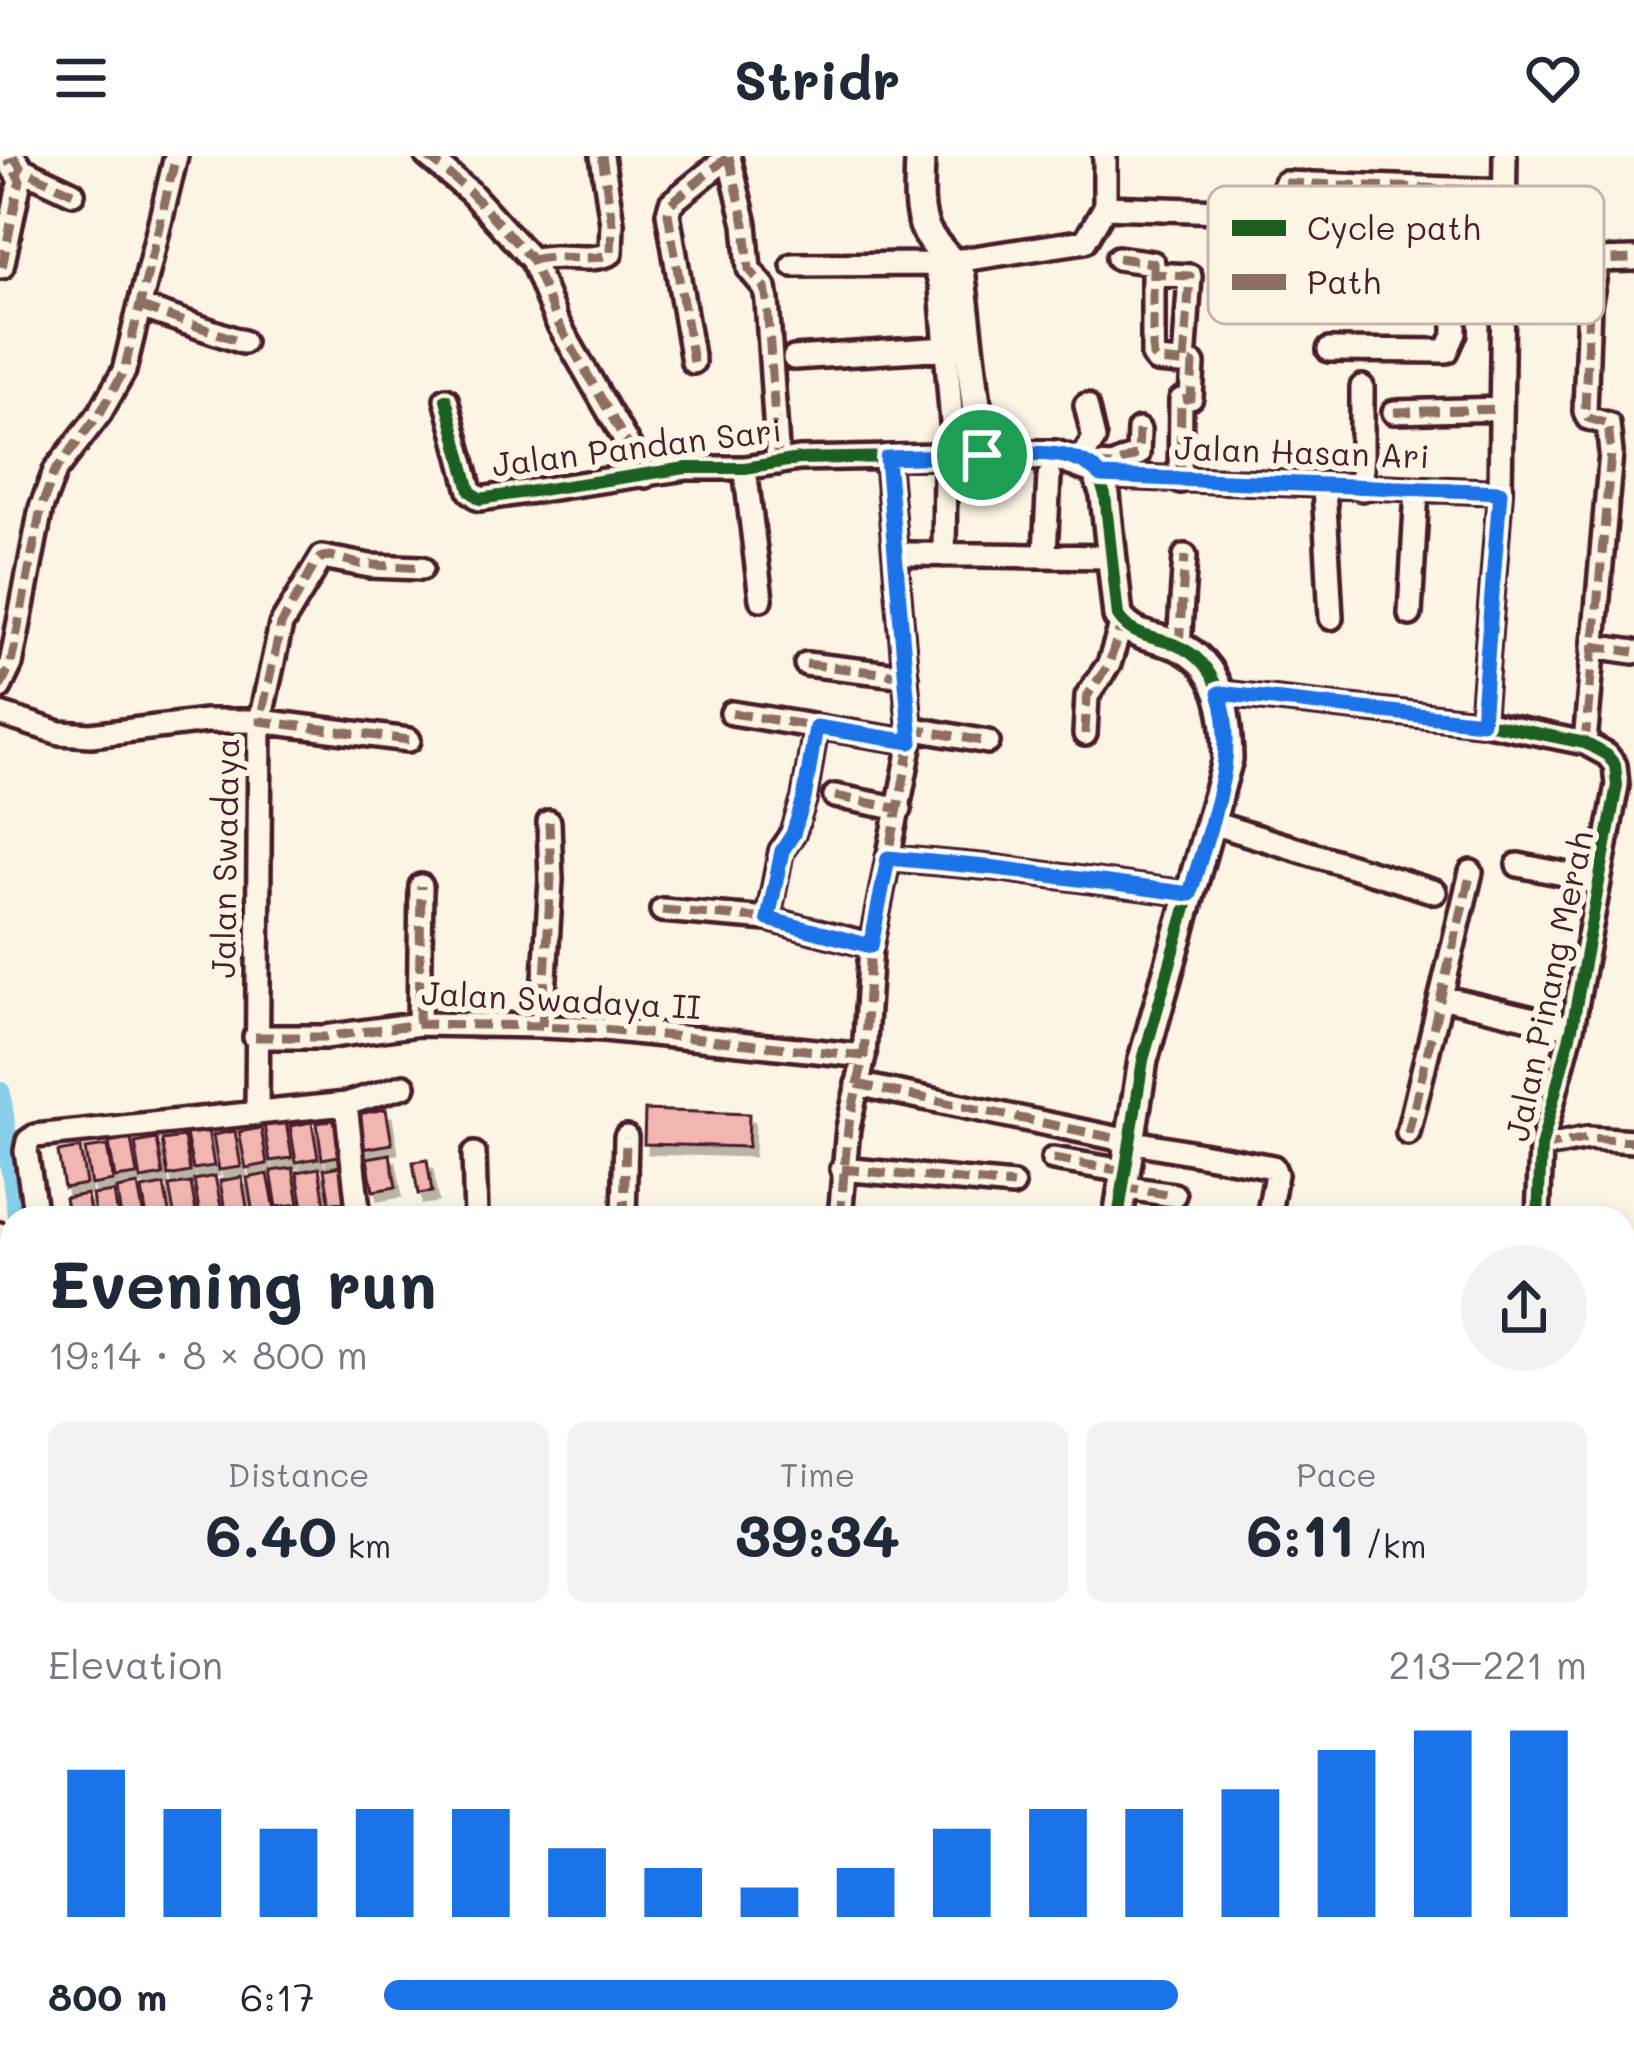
<!DOCTYPE html>
<html lang="en">
<head>
<meta charset="utf-8">
<style>
  :root { --surface:#fff; --page:#f2f2f3; --text:#1f2937; --muted:#747a83; --accent:#1a73e8 }
  body { margin:0; font-family:Mali,sans-serif; background:var(--page); color:var(--text); height:100vh; display:flex; flex-direction:column; font-size:45px; white-space:nowrap }
  * { box-sizing:border-box; margin:0 }
  p { font-size:39px; color:var(--muted) }
  .icon { flex:none; width:66px; height:66px; fill:none; stroke:currentColor; stroke-width:2; stroke-linecap:round; stroke-linejoin:round }
  .map { position:relative; flex:1; overflow:hidden }
  .panel { position:absolute; left:0px; top:1050px; width:1635px; height:861px; display:flex; flex-direction:column; background:var(--surface); border-radius:36px 36px 0 0; box-shadow:0 6px 18px #0003 }
  .panel>* { flex:none }
  .pin { position:absolute; display:grid; place-items:center; width:102px; height:102px; color:#fff; margin:-51px; border:6px solid #fff; border-radius:50%; box-shadow:0 3px 12px #0007 }
  .round { display:grid; place-items:center; flex:none; width:126px; height:126px; border-radius:63px; background:var(--page) }
  .overview { display:flex; align-items:center; justify-content:space-between; height:204px; padding:0 48px }
  h1 { font-size:66px; font-weight:800; line-height:90px }
  .figures { display:grid; grid-template-columns:repeat(3,1fr); gap:18px; height:204px; padding:12px 48px }
  .figures div { display:grid; align-content:center; border-radius:18px; background:var(--page); text-align:center }
  .figures b { font-size:60px; font-weight:800 }
  .figures small { font-size:33px; font-weight:400 }
  .figures p { font-size:33px }
  .chart { height:336px; padding:24px 48px }
  .chart p { display:flex; justify-content:space-between }
  .chart svg { width:100%; height:216px; margin-top:12px; stroke:var(--accent); stroke-width:6 }
  ul { padding:0 48px; list-style:none; font-size:39px }
  li { display:grid; grid-template-columns:192px 144px 1fr; align-items:center; height:90px }
  li i { height:30px; border-radius:15px; background:var(--accent) }
  header { display:flex; justify-content:space-between; align-items:center; height:156px; padding:0 48px; background:var(--surface); font-size:54px; font-weight:800 }
  .map>svg:first-child { display:block }
</style>
</head>
<body>
<header><svg class="icon" aria-label="menu" viewBox="0 0 24 24"><path d="M4 6h16M4 12h16M4 18h16"/></svg>Stridr<svg class="icon" aria-label="heart" viewBox="0 0 24 24"><path d="M12 20l-8-8c-3-5 5-10 8-4 3-6 11-1 8 4z"/></svg></header>
<div class="map">
<svg width="1634" height="1910" viewBox="0 0 1634 1910">
  <defs>
    <filter id="shadow"><feDropShadow dx="5" dy="9" stdDeviation="0" flood-color="#0004"/></filter>
  </defs>
  <rect width="100%" height="100%" fill="#fcf5e5"/>
  <filter id="ink" filterUnits="userSpaceOnUse"><feTurbulence type="fractalNoise" baseFrequency=".00833" numOctaves="2"/><feDisplacementMap in="SourceGraphic" scale="24" xChannelSelector="R" yChannelSelector="G"/><feConvolveMatrix kernelMatrix="1 2 1 2 8 2 1 2 1" color-interpolation-filters="sRGB"/></filter>
  <g filter="url(#ink)">
    <g fill="none" stroke-linecap="round" stroke-linejoin="round">
      <path stroke="#89cfea" stroke-width="21" d="M0 936 18 1062
        M991 1899 1027 1910"/>
    </g>
    <path fill="#f1b6b1" stroke="#4a1f2b" stroke-width="3" filter="url(#shadow)" d="M386 953 392 988 363 993 358 958Z
      M645 954 749 958 748 991 644 988Z
      M338 963 344 999 322 1003 317 967Z
      M286 966 292 1002 270 1005 264 969Z
      M312 966 318 1002 296 1006 290 970Z
      M261 972 267 1008 246 1012 239 976Z
      M208 974 214 1010 193 1013 186 978Z
      M235 975 241 1011 219 1014 213 979Z
      M184 981 190 1016 168 1020 162 984Z
      M131 983 137 1019 115 1022 109 987Z
      M157 983 163 1019 141 1023 135 987Z
      M107 990 113 1025 91 1029 85 993Z
      M80 992 86 1028 64 1032 58 996Z
      M390 998 396 1031 373 1035 367 1002Z
      M427 1004 432 1036 418 1038 413 1006Z
      M346 1009 352 1045 330 1049 324 1013Z
      M293 1012 299 1048 277 1051 271 1015Z
      M319 1012 325 1048 303 1052 297 1016Z
      M268 1018 275 1054 253 1058 247 1022Z
      M215 1020 222 1056 200 1060 194 1024Z
      M242 1021 248 1057 226 1061 220 1025Z
      M191 1027 197 1062H175L169 1030Z
      M138 1029 144 1062H121L117 1033Z
      M164 1029 170 1062H147L142 1033Z
      M114 1036 118 1062H96L92 1039Z
      M87 1038 91 1062H69L65 1042Z
      M6 1887 12 1899 25 1910H0V1892Z
      M24 1899H40L46 1905 41 1910H26L19 1903Z
      M404 1899H422L431 1907 396 1910Z"/>
    <g fill="none" stroke-linecap="round" stroke-linejoin="round">
      <g stroke="#4a1f2b" stroke-width="30">
        <path id="minor" d="M13 0 22 13 73 37
          M427 0 470 36 532 104 556 164 646 320
          M729 1 745 68 749 113 765 132 767 145 778 307
          M1285 27 1506 35
          M1105 51 1222 55
          M1504 94 1598 104 1634 103
          M1118 102 1153 107V118
          M1316 102 1504 110
          M532 104C558 96 589 108 611 97L612 67 602 0
          M935 108 941 131 952 267 958 274 980 279
          M793 109 935 108 1085 85 1105 51V0
          M2 111 20 24 7 3
          M141 151 243 186
          M1329 194 1447 195 1455 177 1454 108
          M794 202 947 192
          M693 206 668 57 671 47 729 0
          M446 243 470 335 480 343 686 312H745L799 303 982 299
          M1394 256 1501 253
          M1079 305 1094 283 1086 249
          M1095 309 1112 310 1138 298 1139 274
          M745 312 761 443
          M1101 320 1500 336
          M1180 325 1181 244 1191 242 1193 208 1157 205 1153 200V118L1190 120 1184 207
          M1324 331 1331 462
          M1362 333V231
          M1045 397 1049 320
          M909 398 1111 401
          M944 399 945 314
          M1410 458 1417 334
          M1179 490 1185 400
          M1593 490 1634 496
          M806 508 906 520
          M0 531 11 508 41 352 55 315 100 257 124 215 176 0
          M1219 537 1482 566 1585 587 1607 599 1615 609 1617 629 1572 872 1541 991 1538 1062
          M732 557 911 586
          M0 558 60 577 91 579 206 565H260L409 584
          M1482 566 1500 336 1505 0
          M816 571 804 643 793 678 781 695 768 763 871 790
          M910 572 988 586
          M1085 578 1087 540 1109 508 1122 466
          M1585 587 1611 297 1608 268 1588 262 1585 255 1589 149 1598 104
          M835 640 900 653
          M1209 666 1435 736
          M888 702 997 712 1190 738
          M1518 709 1599 725
          M662 754 768 763
          M1441 841 1572 872
          M419 868 421 730
          M542 870 551 724 549 666
          M255 881H325L419 868 542 870 604 873 864 900
          M857 928 1129 985 1273 1011 1276 1018 1268 1062
          M346 948 359 1062
          M257 958 260 565 281 469 322 401 370 410 422 412
          M1408 977 1471 716
          M1541 991 1588 982 1634 985
          M474 998 476 1062
          M1053 1003 1124 1015
          M842 1013 1013 1029
          M1121 1031 1174 1039
          M36 1062 26 995 28 985 35 980 346 948 404 930
          M317 1062 359 1058
          M624 1062 626 981
          M840 1062 848 972 864 900 871 790 911 586 887 302
          M0 1078 12 1176
          M1623 1170 1634 1169
          M0 1195 12 1196
          M1623 1239 1634 1243
          M0 1322 12 1311
          M1623 1323 1634 1327
          M0 1364 12 1376
          M0 1513 12 1526
          M0 1673 12 1685
          M1623 1690 1634 1691
          M0 1791 12 1779
          M0 1827 12 1839
          M0 1877 12 1865
          M69 1899 79 1910
          M216 1899 226 1910
          M366 1899 379 1910
          M572 1899 611 1910
          M941 1899 977 1910
          M1069 1899 1104 1910
          M1311 1899 1347 1910
          M1379 1899 1381 1910
          M1466 1899 1468 1907
          M549 1910 553 1899
          M899 1910 903 1899"/>
      </g>
      <g stroke="#4a1f2b" stroke-width="36">
        <path id="tertiary" d="M920 0C920 27 914 62 932 84 943 99 953 104 961 121L982 299H1055L1096 314 1105 339 1118 460C1133 482 1153 480 1176 489 1222 508 1227 560 1228 603L1143 904 1118 1062
          M1623 1598 1634 1601"/>
      </g>
      <use href="#minor" stroke="#fcf5e5" stroke-width="21"/>
      <use href="#tertiary" stroke="#fcf5e5" stroke-width="27"/>
      <path stroke="#8d6e63" stroke-width="9" stroke-dasharray="18 9" stroke-linecap="butt" d="M13 0 22 13 73 37
        M427 0 470 36 532 104 556 164 646 320
        M729 1 745 68 749 113 765 132 767 145 778 307
        M1285 27 1506 35
        M1504 94 1598 104 1634 103
        M1118 102 1153 107V118
        M532 104C558 96 589 108 611 97L612 67 602 0
        M2 111 20 24 7 3
        M141 151 243 186
        M693 206 668 57 671 47 729 0
        M1394 256 1501 253
        M1094 309 1112 310 1138 298 1139 274
        M1101 320 1180 325 1181 244 1191 242 1193 208 1157 205 1153 200V118L1190 120 1184 207
        M1179 490 1185 400
        M1593 490 1634 496
        M806 508 906 520
        M0 531 11 508 41 352 55 315 100 257 124 215 176 0
        M732 557 911 586
        M816 571 804 643 793 678 781 695 768 763 871 790
        M910 572 988 586
        M1085 578 1087 540 1109 508 1122 466
        M409 584 260 565 281 469 315 408 322 401 331 400 359 408 422 412
        M1585 587 1611 297 1608 268 1588 262 1585 255 1589 149 1598 104
        M835 640 900 653
        M888 702 997 712 1190 738
        M662 754 768 763
        M419 868 421 730
        M542 870 551 724 549 666
        M255 881H325L419 868 542 870 604 873 864 900
        M857 928 1129 985
        M1408 977 1471 716
        M1541 991 1588 982 1634 985
        M1053 1003 1124 1015
        M842 1013 1013 1029
        M1121 1031 1174 1039
        M624 1062 626 981
        M840 1062 848 972 864 900 871 790 911 586 887 302
        M1623 1239 1634 1243
        M1623 1690 1634 1691"/>
      <g stroke="#fcf5e5" stroke-width="20">
        <path id="cycleway" d="M446 243 470 335 480 343 686 312H745L799 303 1041 298 1071 302 1096 314 1105 339 1118 460C1133 482 1153 480 1176 489 1222 508 1227 560 1228 603L1143 904 1118 1062
          M1219 537 1482 566 1585 587 1607 599 1615 609 1617 629 1572 872 1541 991 1538 1062"/>
      </g>
      <use href="#cycleway" stroke="#1b5e20" stroke-width="12"/>
    </g>
  </g>
  <g fill="none" stroke-linecap="round" stroke-linejoin="round" filter="url(#ink)">
    <g stroke="#fff" stroke-width="24">
      <path id="route" d="M982 299C1019 298 1074 289 1101 320L1500 336 1482 566 1219 537C1241 604 1207 673 1190 738L997 712 888 702 871 790 768 763 782 695 793 678 804 643 816 571 911 586 887 302Z"/>
    </g>
    <use href="#route" stroke="#1a73e8" stroke-width="15"/>
  </g>
  <g text-anchor="middle" stroke-width="12" stroke-linejoin="round" paint-order="stroke">
    <g font-size="33" fill="#4a1f2b" stroke="#fcf5e5">
      <text transform="translate(637 291) rotate(-7)" y="12">Jalan Pandan Sari</text>
      <text transform="translate(1302 296) rotate(2)" y="12">Jalan Hasan Ari</text>
      <text transform="translate(225 702) rotate(-89)" y="12">Jalan Swadaya</text>
      <text transform="translate(1549 830) rotate(-78)" y="12">Jalan Pinang Merah</text>
      <text transform="translate(561 844) rotate(3)" y="12">Jalan Swadaya II</text>
    </g>
  </g>
  <rect x="1208" y="30" width="396" height="138" rx="18" fill="#fcf5e5" stroke="#c7b5ad" stroke-width="3"/>
  <rect x="1232" y="64" width="54" height="16" fill="#1b5e20"/>
  <rect x="1232" y="118" width="54" height="16" fill="#8d6e63"/>
  <g font-size="33" fill="#4a1f2b">
    <text x="1307" y="84">Cycle path</text>
    <text x="1307" y="138">Path</text>
  </g>
</svg>
<div class="pin" style="left:982px;top:299px;background:#1e9e55"><svg class="icon" aria-label="arrive" viewBox="0 0 24 24"><path d="M6 21V4h12l-3 4 3 4H6"/></svg></div>
<section class="panel">
<div class="overview"><div><h1>Evening run</h1><p>19:14 · 8 × 800 m</p></div><a class="round"><svg class="icon" aria-label="share" viewBox="0 0 24 24"><path d="M12 15V3M7 8l5-5 5 5M5 13v7h14v-7"/></svg></a></div>
<div class="figures">
<div><p>Distance</p><b>6.40<small> km</small></b></div>
<div><p>Time</p><b>39:34</b></div>
<div><p>Pace</p><b>6:11<small> /km</small></b></div>
</div>
<div class="chart"><p><span>Elevation</span>213–221 m</p>
<svg viewBox="0 0 160 44" preserveAspectRatio="none"><path d="M5 44V14M15 44V22M25 44V26M35 44V22M45 44V22M55 44V30M65 44V34M75 44V38M85 44V34M95 44V26M105 44V22M115 44V22M125 44V18M135 44V10M145 44V6M155 44V6"/></svg>
</div>
<ul>
<li><b>800 m</b>6:17<i style="width:66%"></i></li>
</ul>
</section>
</div>
</body>
</html>
